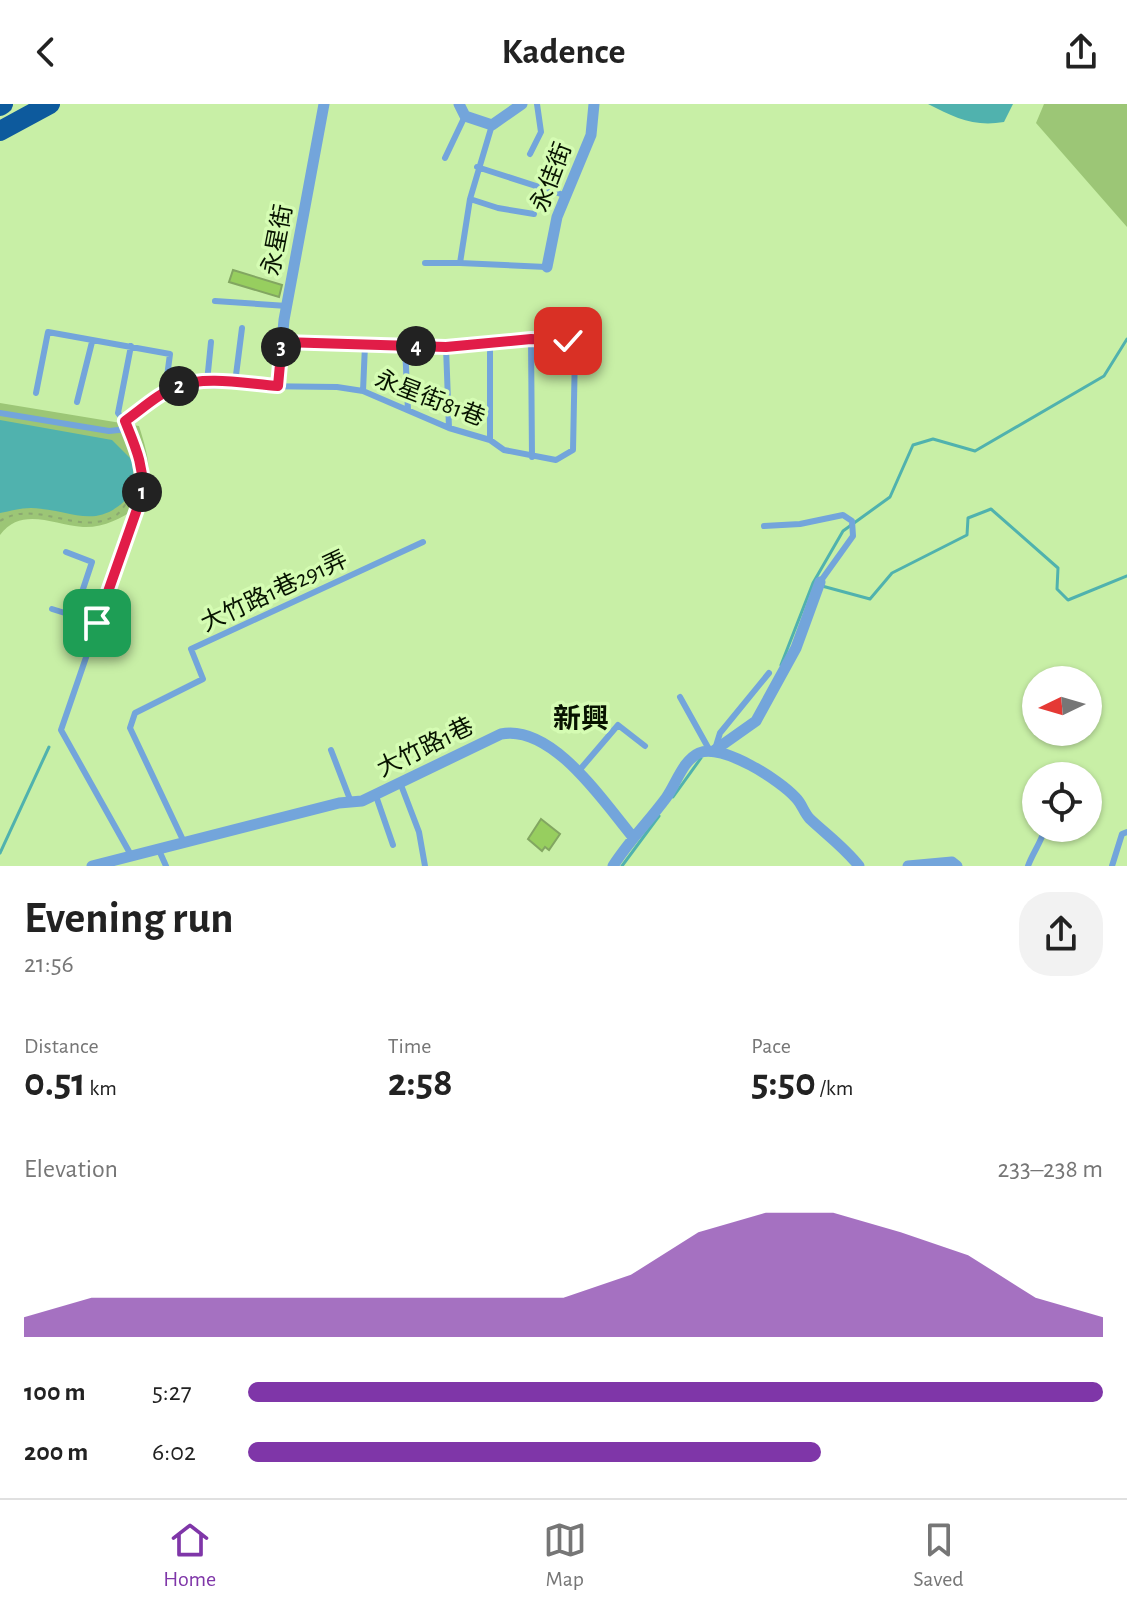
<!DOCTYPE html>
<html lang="en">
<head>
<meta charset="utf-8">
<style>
  :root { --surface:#fff; --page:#f2f2f2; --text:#222; --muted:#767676; --line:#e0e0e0; --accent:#7f36a8 }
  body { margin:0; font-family:"Alegreya Sans","Noto Sans TC",sans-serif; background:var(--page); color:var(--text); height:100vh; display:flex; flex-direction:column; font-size:30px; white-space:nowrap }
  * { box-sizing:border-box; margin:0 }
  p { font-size:26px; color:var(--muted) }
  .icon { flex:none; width:44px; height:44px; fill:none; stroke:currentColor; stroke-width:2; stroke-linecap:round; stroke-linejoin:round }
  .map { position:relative; height:762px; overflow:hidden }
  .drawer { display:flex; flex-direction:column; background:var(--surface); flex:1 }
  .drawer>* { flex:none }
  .needle { width:52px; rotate:265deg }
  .fabs { position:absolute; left:1022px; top:562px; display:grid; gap:16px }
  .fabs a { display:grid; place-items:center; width:80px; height:80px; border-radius:50%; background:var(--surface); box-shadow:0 2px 6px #0004; font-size:40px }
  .pin { position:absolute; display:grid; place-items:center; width:68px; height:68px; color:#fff; margin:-34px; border-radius:16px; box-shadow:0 4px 12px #0006 }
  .km { position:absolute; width:40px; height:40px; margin:-20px; border-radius:50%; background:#222; color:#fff; font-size:22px; line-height:40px; text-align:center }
  .round { display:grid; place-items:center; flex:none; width:84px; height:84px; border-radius:32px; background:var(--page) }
  .summary { display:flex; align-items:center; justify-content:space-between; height:136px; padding:0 24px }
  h1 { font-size:44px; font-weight:700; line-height:60px }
  .stats { display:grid; grid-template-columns:repeat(3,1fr); gap:12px; height:136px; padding:8px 24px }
  .stats div { display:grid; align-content:center }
  .stats b { font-size:40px; font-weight:700 }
  .stats small { font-size:22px; font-weight:400 }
  .stats p { font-size:22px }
  .chart { height:224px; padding:16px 24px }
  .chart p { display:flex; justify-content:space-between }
  .chart svg { width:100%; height:144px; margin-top:8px; fill:var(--accent); opacity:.7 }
  ul { padding:0 24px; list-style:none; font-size:26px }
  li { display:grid; grid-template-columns:128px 96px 1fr; align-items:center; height:60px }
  li i { height:20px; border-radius:10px; background:var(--accent) }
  header { display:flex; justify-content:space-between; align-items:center; height:104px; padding:0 24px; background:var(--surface); font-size:36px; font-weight:700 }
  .dock { display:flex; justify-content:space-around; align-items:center; height:112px; border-top:2px solid var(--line); background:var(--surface); font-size:22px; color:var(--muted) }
  .dock a { display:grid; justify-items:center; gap:4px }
  .dock .on { color:var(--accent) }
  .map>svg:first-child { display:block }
</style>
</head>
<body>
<header><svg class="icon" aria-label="back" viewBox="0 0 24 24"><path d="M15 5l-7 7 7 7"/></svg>Kadence<svg class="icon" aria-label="share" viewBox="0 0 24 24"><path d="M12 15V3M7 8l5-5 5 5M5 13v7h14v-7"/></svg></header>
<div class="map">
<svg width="1127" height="762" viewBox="0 0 1127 762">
  <rect width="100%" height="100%" fill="#c8efa6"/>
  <path fill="#9cc676" d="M1044 0H1127V123L1036 19Z
    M0 299 139 322C148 351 154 371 143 400 125 412 106 424 83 423 53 421 22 402 0 431Z"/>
  <path fill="#50b2ae" d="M928 0H1013L1004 18C974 23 955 14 928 0Z
    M0 316 112 336 132 356 135 386C98 430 77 406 31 404 21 404 10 407 0 409Z"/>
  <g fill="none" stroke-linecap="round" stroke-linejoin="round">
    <path stroke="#50b2ae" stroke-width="3" d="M822 482 870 495 892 469 967 431 968 414 991 405 1058 464 1057 485 1068 496 1127 472
      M781 561 813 479 843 427 890 393 913 341 933 335 975 347 1104 272 1127 235
      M673 693 701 654
      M0 749 49 643
      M622 762 659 712"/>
  </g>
  <path fill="#97ce5f" stroke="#82a661" stroke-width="2" d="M233 166 282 181 279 193 229 178Z
    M541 715 560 730 549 746 545 743 542 747 528 735Z"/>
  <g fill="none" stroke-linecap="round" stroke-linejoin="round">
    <path stroke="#8ba971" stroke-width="2" stroke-dasharray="4 6" stroke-linecap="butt" d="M0 417C37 394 77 433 115 412 122 408 129 394 134 387"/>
    <path stroke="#73a5db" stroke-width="6" d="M492 21 470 95 460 159 546 163
      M530 50 541 28 537 0
      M445 54 465 12
      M477 63 564 91
      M470 95 498 104 534 110
      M425 159H460
      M215 197 287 202
      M531 235 532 353
      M490 239V336
      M405 242 408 306
      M446 243 449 324
      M207 278 211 238
      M235 279 242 224
      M363 287 365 241
      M36 289 48 228 170 250 165 288
      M77 298 92 238
      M0 309 109 327 128 325
      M125 317 180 281 337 283 363 287 449 324 490 336 504 346 556 356 573 346 575 247 568 237 531 235 446 243 283 238
      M764 422 800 420 843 411 852 417 853 432 820 478
      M66 448 92 458 74 512
      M52 505 97 519
      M680 593 710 647
      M716 642 720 629 769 569
      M331 646 351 698
      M577 669 618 621 645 642
      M401 681 419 728 425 762
      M376 692 393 741
      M183 736 130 624 135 609 203 575 191 545 423 438
      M158 744 166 762
      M131 751 61 626 142 391C145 364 137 330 118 309L131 242
      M1028 762C1033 748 1041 739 1045 724
      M1112 762 1122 730 1127 728"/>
    <path stroke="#73a5db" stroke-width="11" d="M459 0 465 12 492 21 522 0
      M547 163 557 113 591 31 594 0
      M278 282 284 216 324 0
      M715 646 756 617 796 544 820 478
      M92 762 339 699 362 697 501 630C552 620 603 697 632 732
      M613 762C629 737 649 717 666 694 676 680 683 656 699 649 722 639 780 676 796 694 802 700 804 709 810 715 827 731 844 743 859 762
      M908 762 952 758 957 762"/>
    <path stroke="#0d5a9d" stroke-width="20" d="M0 2 3 0
      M0 27 50 0"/>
  </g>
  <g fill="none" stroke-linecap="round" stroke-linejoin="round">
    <g stroke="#fff" stroke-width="16">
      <path id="route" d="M97 519 142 391C145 363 135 342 125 317 142 305 159 289 178 282 206 271 248 280 278 282L282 238 446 243 531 235 568 237"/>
    </g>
    <use href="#route" stroke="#e11d48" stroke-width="10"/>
  </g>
  <g text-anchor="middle" stroke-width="7" stroke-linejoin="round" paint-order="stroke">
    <g font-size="24" fill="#071300" stroke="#d5fcb3">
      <text transform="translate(551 73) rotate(-69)" y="8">永佳街</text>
      <text transform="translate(277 136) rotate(-79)" y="8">永星街</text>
      <text transform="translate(430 294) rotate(21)" y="8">永星街81巷</text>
      <text transform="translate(274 487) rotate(-25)" y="8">大竹路1巷291弄</text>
      <text transform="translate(425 643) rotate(-26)" y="8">大竹路1巷</text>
    </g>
    <g font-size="28" font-weight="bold" fill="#071300" stroke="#d5fcb3">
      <text x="581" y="624">新興</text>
    </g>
  </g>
</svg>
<div class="fabs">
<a><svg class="needle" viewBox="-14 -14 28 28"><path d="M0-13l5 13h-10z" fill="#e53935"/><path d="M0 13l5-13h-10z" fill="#767676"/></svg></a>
<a><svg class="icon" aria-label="locate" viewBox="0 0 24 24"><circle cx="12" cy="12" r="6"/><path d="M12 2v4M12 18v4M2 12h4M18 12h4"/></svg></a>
</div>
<div class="pin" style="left:97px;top:519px;background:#1e9e55"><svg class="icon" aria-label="arrive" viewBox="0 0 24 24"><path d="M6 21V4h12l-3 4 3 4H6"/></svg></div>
<div class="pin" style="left:568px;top:237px;background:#d93025"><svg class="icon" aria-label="check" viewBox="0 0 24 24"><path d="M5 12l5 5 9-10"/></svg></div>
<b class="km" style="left:142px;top:388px">1</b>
<b class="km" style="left:179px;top:282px">2</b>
<b class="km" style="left:281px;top:243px">3</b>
<b class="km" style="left:416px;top:242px">4</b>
</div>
<section class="drawer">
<div class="summary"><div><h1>Evening run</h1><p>21:56</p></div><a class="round"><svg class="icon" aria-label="share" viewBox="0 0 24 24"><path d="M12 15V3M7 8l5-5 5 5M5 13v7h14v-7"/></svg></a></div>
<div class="stats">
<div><p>Distance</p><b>0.51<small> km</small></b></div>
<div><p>Time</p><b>2:58</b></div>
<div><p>Pace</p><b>5:50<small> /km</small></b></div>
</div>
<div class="chart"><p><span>Elevation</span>233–238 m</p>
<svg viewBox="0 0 160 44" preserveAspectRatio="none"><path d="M0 44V38L10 32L20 32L30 32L40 32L50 32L60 32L70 32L80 32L90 25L100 12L110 6L120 6L130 12L140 19L150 32L160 38V44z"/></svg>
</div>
<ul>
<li><b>100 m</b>5:27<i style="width:100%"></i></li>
<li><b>200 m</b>6:02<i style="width:67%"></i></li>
</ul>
</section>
<nav class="dock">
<a class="on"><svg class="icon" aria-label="home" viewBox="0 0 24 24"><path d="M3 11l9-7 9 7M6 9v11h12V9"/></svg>Home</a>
<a><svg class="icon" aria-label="map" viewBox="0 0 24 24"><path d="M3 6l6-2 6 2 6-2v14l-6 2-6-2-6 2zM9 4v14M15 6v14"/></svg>Map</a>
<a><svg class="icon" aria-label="saved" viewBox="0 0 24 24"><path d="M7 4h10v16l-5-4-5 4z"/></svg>Saved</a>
</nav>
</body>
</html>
